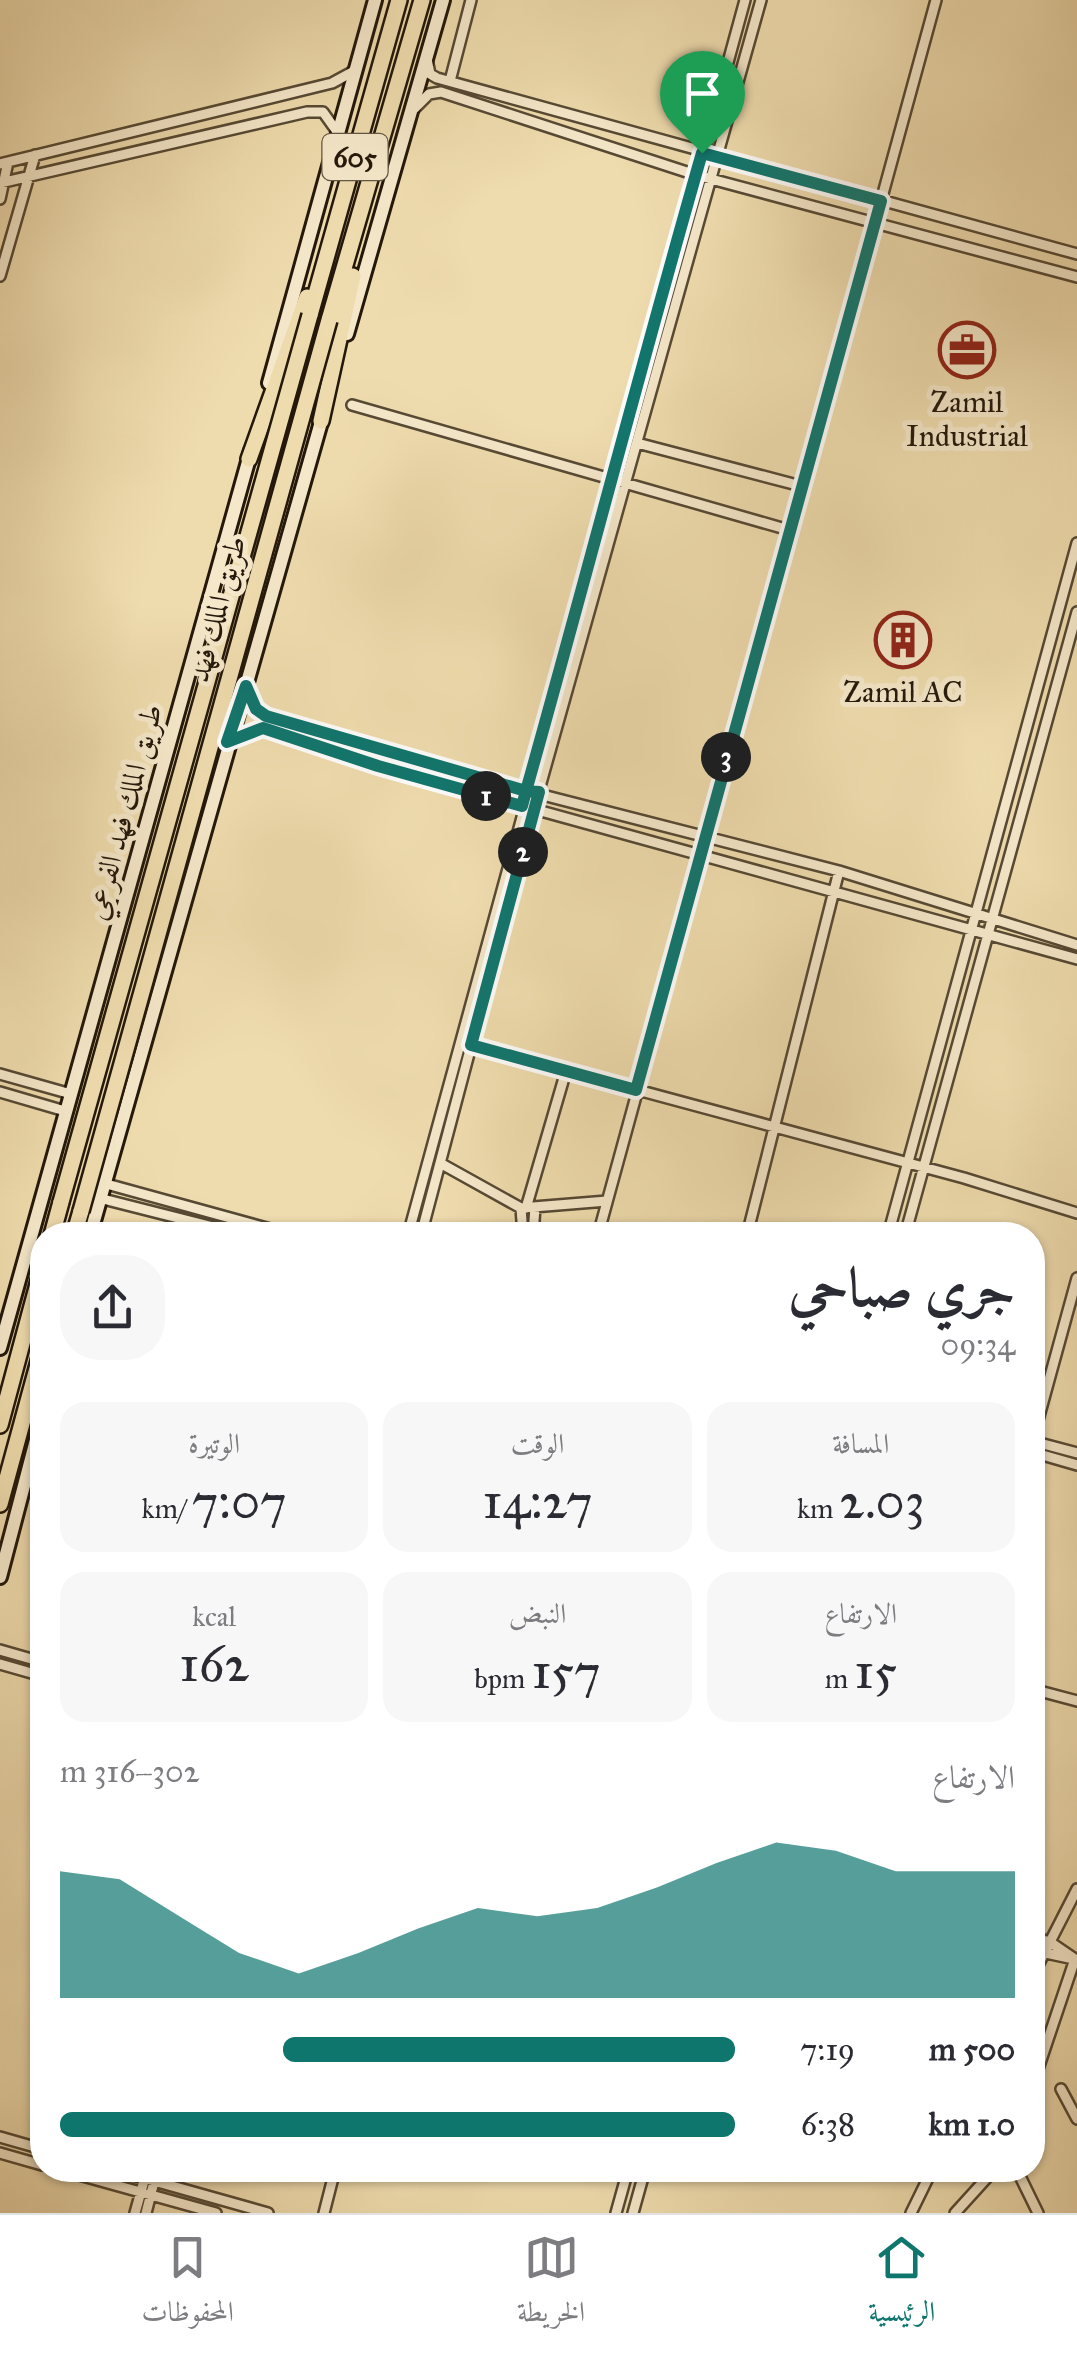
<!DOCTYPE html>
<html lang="ar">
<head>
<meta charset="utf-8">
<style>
  :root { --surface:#fff; --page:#f7f7f7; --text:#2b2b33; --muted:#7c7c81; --line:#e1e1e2; --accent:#0f766e }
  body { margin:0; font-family:"IM FELL Great Primer",Amiri,serif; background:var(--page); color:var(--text); direction:rtl; height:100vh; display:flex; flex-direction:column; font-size:38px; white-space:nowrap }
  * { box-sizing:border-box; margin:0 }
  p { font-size:32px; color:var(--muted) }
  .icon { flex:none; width:55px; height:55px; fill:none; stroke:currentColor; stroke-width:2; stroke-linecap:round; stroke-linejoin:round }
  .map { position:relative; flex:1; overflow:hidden; direction:ltr }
  .side { position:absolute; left:30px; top:1222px; width:1015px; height:960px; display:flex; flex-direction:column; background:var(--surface); border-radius:40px; box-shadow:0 2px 8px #0004; direction:rtl }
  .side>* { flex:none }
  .pin { position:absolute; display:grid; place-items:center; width:85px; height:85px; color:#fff; margin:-102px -42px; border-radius:50% 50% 50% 0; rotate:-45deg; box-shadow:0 0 10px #0007 }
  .pin .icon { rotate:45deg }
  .km { position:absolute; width:50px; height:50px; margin:-25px; border-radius:50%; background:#222; color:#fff; font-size:28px; line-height:50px; text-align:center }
  .round { display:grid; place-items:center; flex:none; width:105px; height:105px; border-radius:40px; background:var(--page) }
  .summary { display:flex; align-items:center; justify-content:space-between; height:170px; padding:0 30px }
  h1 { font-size:55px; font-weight:600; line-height:75px }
  .figures { display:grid; grid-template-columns:repeat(3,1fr); gap:15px; height:170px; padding:10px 30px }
  .figures div { display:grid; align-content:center; border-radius:25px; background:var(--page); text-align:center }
  .figures b { font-size:50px; font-weight:600 }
  .figures small { font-size:28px; font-weight:400 }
  .figures p { font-size:28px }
  .chart { height:280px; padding:20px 30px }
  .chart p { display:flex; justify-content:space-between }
  .chart svg { width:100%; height:180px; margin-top:10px; fill:var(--accent); opacity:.7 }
  ul { padding:0 30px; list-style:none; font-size:32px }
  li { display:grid; grid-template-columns:160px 120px 1fr; align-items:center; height:75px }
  li i { height:25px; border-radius:12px; background:var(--accent) }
  .tab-bar { display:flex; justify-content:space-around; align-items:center; height:140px; border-top:2px solid var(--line); background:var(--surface); font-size:28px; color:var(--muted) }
  .tab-bar a { display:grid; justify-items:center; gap:5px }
  .tab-bar .active { color:var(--accent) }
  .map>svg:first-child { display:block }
</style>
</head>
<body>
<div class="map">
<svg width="1077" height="2213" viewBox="0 0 1077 2213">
  <rect width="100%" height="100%" fill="#efdcae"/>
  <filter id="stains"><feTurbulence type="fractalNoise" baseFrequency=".002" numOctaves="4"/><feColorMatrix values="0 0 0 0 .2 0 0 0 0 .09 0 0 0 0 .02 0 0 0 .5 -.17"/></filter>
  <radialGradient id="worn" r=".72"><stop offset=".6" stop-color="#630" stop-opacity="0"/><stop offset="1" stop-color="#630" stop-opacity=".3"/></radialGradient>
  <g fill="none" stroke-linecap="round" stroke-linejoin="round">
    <g stroke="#564934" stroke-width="14">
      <path id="street" d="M427 59 430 74 437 78 1077 254
        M450 81 471 0
        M415 108 429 94 441 92 696 175 1077 277
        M0 164 332 83 356 70
        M0 183 307 112H323L338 133
        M0 199 8 162
        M0 276 35 155
        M352 405 789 530
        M637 443 801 486
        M246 686 255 709 266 716 527 791 839 871 1077 945
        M230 741 263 728 378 766 1077 959
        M467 1044 964 1178 1077 1213
        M0 1074 71 1094
        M0 1092 65 1111
        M440 1163 521 1208 607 1201
        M103 1183 292 1235
        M99 1198 245 1235
        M521 1208 523 1235
        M526 1208 566 1071
        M408 1235 745 0
        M421 1235 534 808 761 0
        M533 1235 535 1207
        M598 1235 936 0
        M747 1235 839 871
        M888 1235 1077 543
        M905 1235 1077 612
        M1032 1441 1077 1453
        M1032 1442 1077 1278
        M1032 1452 1077 1465
        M0 1650 42 1662
        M0 1664 42 1676
        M1032 1689 1077 1701
        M1032 1937 1050 1942 1075 1959
        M1032 1950 1069 1958
        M1032 1977 1077 1889
        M1032 2087 1075 1959
        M1061 2089 1077 2119
        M0 2137 42 2149
        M0 2153 42 2165
        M61 2170 216 2213
        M115 2170 268 2213
        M1017 2170 1038 2213
        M135 2213 147 2170
        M146 2213 157 2170
        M324 2213 335 2170
        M616 2213 628 2170
        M633 2213 645 2170
        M911 2213 932 2170
        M955 2213 994 2170"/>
    </g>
    <g stroke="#23180b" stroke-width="18">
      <path id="secondary" d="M347 334 443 0
        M269 383 375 0
        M90 1235 323 415
        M0 1348 251 451
        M0 1577 42 1417"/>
    </g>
    <g stroke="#23180b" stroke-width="20">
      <path id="highway" d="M310 315 399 0
        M329 320 422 0
        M321 421 353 276
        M249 459 307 297
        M52 1235 61 1202
        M74 1235 81 1211
        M0 1425 42 1269
        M0 1504 42 1350"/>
    </g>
    <use href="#street" stroke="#f5e8ca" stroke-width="9"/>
    <use href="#secondary" stroke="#f5e8ca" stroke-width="12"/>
    <use href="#highway" stroke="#efdcae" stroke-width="15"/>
    <g stroke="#23180b" stroke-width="20" stroke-linecap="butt">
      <path id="highway-bridge" d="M61 1202 310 315
        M81 1211 329 320"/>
    </g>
    <use href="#highway-bridge" stroke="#efdcae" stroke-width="15"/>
  </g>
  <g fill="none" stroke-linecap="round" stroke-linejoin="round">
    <g stroke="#fff" stroke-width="20">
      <path id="route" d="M702 153C641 365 586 578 526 791L522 806 378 766 263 728 227 742 246 686 256 709 266 716 526 791 539 792 471 1045 636 1090 881 201 702 153"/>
    </g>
    <use href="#route" stroke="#0f766e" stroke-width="12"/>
  </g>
  <defs>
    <g id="office-ring" transform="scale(2.875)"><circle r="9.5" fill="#f5e8ca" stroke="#8f2418" stroke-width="1.5"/><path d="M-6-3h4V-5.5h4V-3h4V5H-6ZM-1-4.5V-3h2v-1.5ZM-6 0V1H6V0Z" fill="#8f2418"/></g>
    <g id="building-ring" transform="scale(2.875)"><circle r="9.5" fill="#f5e8ca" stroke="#8f2418" stroke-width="1.5"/><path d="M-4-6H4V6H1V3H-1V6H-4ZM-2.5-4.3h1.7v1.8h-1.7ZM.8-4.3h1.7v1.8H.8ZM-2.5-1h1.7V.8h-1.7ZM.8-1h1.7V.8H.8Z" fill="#8f2418"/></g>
  </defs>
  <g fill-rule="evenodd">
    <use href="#office-ring" x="967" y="350"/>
    <use href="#building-ring" x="903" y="640"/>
  </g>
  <g text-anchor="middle" stroke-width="10" stroke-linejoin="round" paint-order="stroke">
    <rect fill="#f5e8ca" stroke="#625644" stroke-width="2.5" x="322.5" y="134" width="65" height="46" rx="8"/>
    <g font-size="28" font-weight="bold" fill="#23180b">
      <text x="355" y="167">605</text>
    </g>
    <g font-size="30" fill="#23180b" stroke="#f5e8ca">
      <text x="967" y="412">Zamil<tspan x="967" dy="34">Industrial</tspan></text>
      <text x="903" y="702">Zamil AC</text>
    </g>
    <g font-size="30" fill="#23180b" stroke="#f5e8ca">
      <text transform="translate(217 609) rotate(-75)" y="10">طريق الملك فهد</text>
      <text transform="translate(124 812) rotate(-75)" y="10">طريق الملك فهد الفرعي</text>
    </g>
  </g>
  <rect width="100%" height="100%" filter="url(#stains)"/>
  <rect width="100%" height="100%" fill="url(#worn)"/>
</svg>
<div class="pin" style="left:702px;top:153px;background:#1e9e55"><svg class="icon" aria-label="arrive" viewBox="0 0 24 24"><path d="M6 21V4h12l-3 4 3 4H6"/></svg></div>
<b class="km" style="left:486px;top:796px">1</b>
<b class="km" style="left:523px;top:852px">2</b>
<b class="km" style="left:726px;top:757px">3</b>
<section class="side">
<div class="summary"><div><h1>جري صباحي</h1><p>09:34</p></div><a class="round"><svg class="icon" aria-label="share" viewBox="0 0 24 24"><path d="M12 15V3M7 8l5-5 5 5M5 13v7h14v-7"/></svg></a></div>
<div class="figures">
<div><p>المسافة</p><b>2.03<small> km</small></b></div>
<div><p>الوقت</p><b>14:27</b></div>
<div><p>الوتيرة</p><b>7:07<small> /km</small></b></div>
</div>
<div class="figures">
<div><p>الارتفاع</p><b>15<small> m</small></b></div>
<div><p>النبض</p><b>157<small> bpm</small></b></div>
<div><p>kcal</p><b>162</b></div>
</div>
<div class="chart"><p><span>الارتفاع</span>302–316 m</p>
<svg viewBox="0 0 160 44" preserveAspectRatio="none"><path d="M0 44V13L10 15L20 24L30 33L40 38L50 33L60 27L70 22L80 24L90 22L100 17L110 11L120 6L130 8L140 13L150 13L160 13V44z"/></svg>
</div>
<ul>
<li><b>500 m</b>7:19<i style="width:67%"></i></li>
<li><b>1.0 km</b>6:38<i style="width:100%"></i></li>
</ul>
</section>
</div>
<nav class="tab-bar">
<a class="active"><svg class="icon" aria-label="home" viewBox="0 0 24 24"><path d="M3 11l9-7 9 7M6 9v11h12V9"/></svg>الرئيسية</a>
<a><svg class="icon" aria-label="map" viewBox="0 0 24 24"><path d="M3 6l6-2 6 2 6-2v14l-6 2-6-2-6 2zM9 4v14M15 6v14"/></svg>الخريطة</a>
<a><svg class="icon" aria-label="saved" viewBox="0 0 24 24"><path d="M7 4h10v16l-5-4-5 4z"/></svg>المحفوظات</a>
</nav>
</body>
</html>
